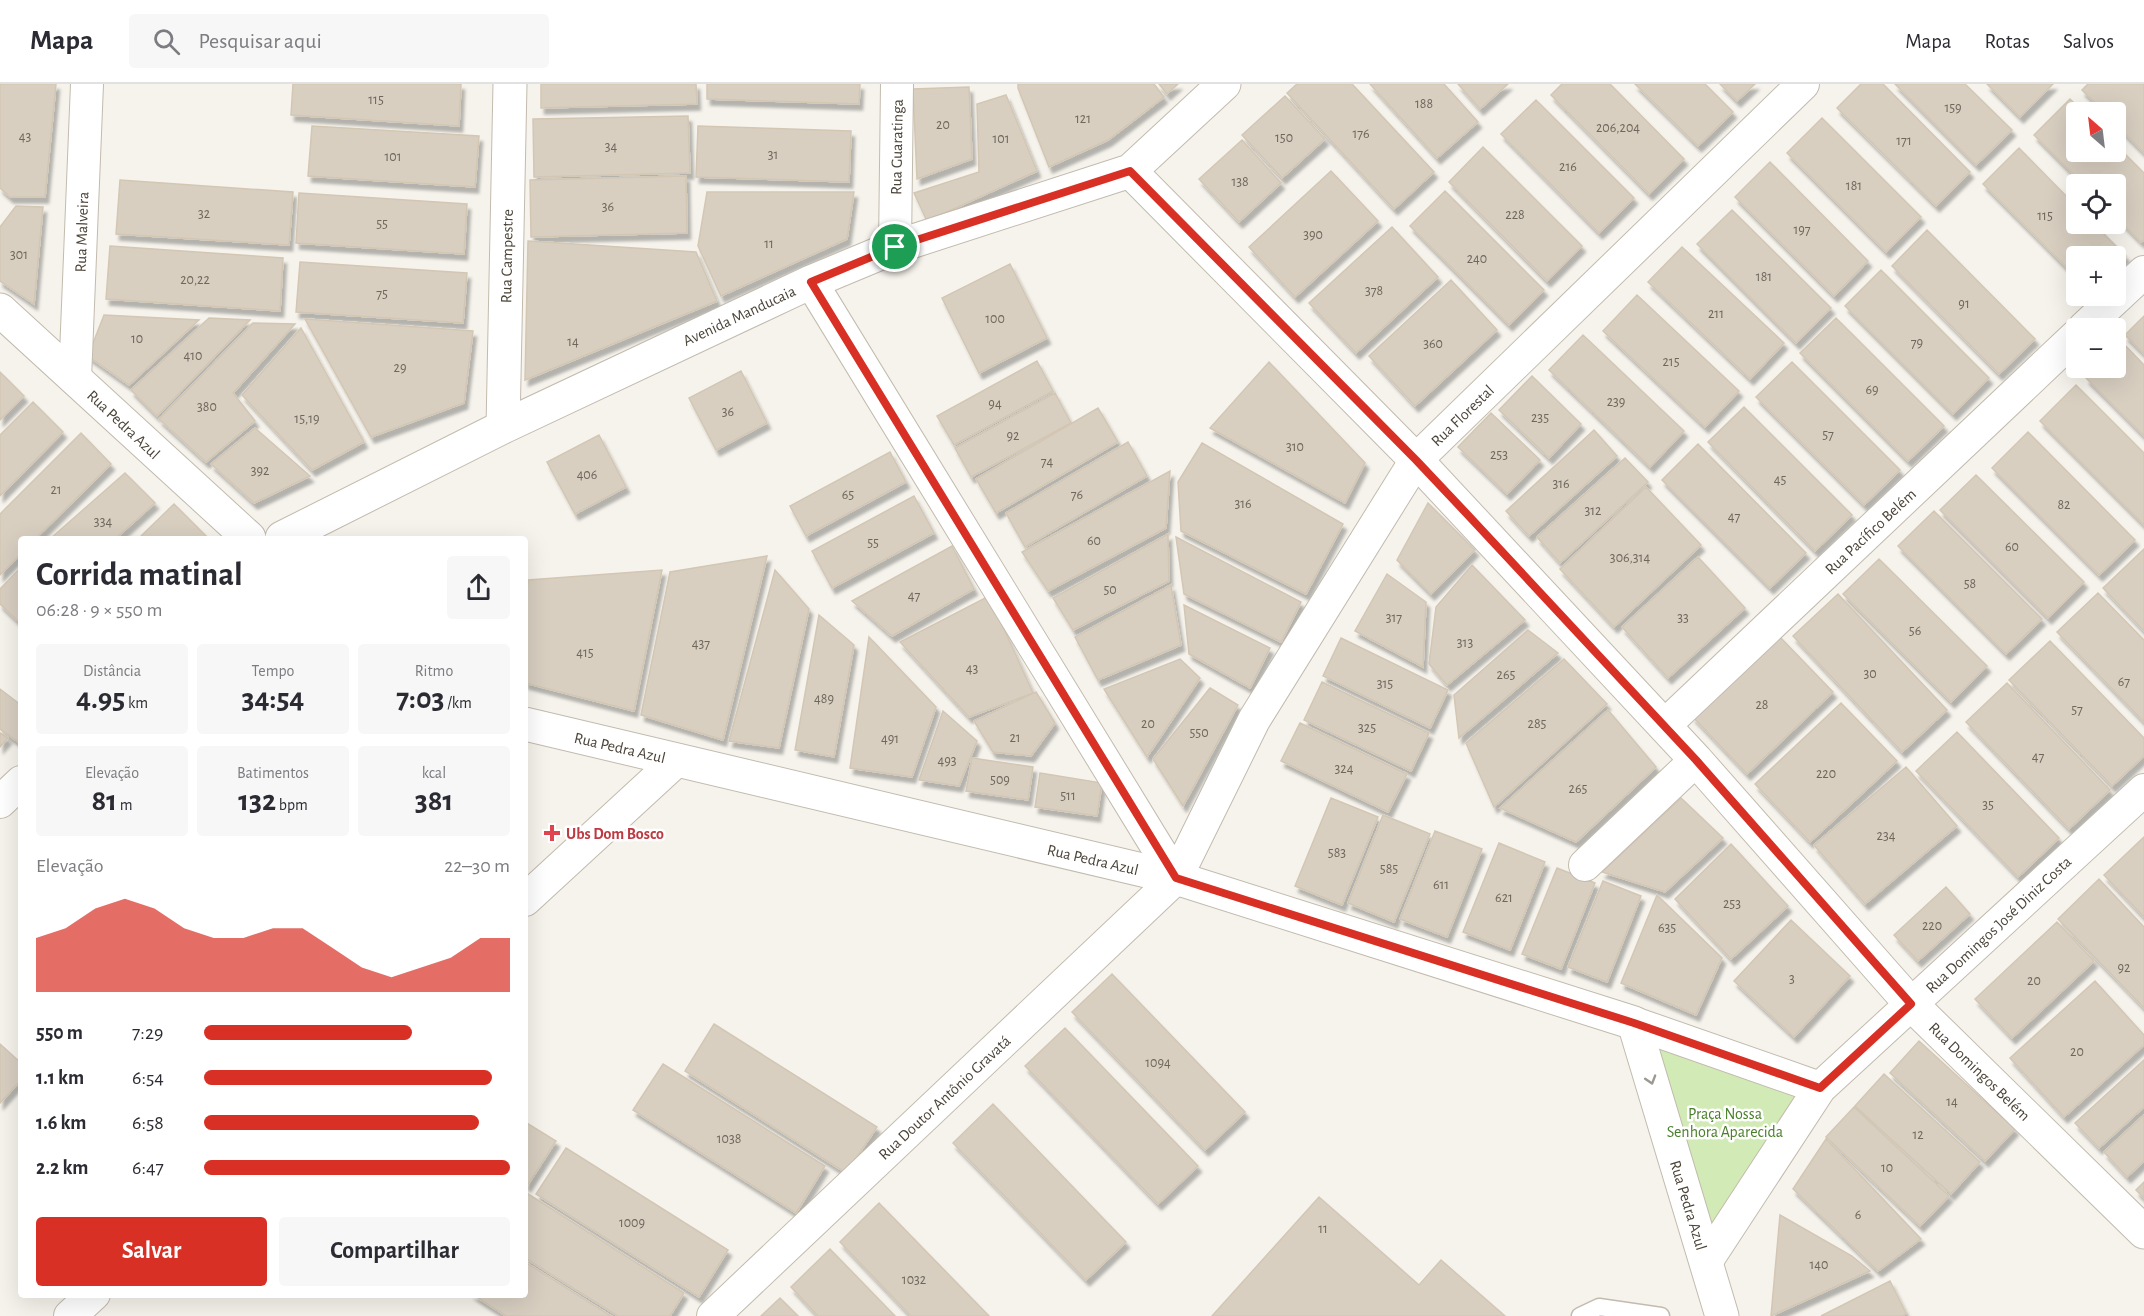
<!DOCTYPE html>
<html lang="pt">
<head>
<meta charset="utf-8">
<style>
  :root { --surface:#fff; --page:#f7f7f7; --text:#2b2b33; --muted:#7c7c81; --line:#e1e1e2; --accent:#d93025 }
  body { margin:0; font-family:"Alegreya Sans",sans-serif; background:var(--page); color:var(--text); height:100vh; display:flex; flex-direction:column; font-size:22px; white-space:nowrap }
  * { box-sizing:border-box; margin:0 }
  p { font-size:20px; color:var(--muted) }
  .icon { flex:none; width:33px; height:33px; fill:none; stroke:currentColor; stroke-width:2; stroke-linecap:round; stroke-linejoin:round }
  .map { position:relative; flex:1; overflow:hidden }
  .sheet { position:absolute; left:18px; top:452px; width:510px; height:762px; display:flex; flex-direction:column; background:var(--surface); border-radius:6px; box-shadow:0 6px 24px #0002 }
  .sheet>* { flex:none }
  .needle { width:39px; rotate:332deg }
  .tools { position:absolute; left:2066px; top:18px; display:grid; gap:12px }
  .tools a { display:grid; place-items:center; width:60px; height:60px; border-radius:6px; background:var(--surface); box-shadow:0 6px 24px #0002; font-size:30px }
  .pin { position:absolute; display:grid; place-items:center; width:51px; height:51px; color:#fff; margin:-26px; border:3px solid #fff; border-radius:50%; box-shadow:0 2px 6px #0007 }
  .round { display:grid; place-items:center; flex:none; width:63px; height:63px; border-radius:6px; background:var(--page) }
  .overview { display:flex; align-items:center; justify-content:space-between; height:102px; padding:0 18px }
  h1 { font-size:33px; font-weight:700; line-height:45px }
  .stats { display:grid; grid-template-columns:repeat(3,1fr); gap:9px; height:102px; padding:6px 18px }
  .stats div { display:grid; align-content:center; border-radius:6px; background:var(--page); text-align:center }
  .stats b { font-size:30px; font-weight:700 }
  .stats small { font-size:16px; font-weight:400 }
  .stats p { font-size:16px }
  .chart { height:168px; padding:12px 18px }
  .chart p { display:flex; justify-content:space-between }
  .chart svg { width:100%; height:108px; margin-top:6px; fill:var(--accent); opacity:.7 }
  .primary-button { display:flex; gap:12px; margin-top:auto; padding:12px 18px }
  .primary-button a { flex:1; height:69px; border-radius:6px; background:var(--accent); color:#fff; font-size:24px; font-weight:700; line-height:69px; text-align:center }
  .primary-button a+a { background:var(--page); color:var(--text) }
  ul { padding:0 18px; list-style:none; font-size:20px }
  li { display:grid; grid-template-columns:96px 72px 1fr; align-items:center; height:45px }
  li i { height:15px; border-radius:8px; background:var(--accent) }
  header { display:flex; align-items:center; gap:36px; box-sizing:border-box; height:84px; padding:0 30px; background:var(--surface); border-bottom:2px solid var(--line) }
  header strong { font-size:28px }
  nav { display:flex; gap:33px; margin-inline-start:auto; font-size:21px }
  .search { width:420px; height:54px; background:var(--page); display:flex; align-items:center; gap:15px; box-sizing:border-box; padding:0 21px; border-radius:6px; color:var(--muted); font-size:22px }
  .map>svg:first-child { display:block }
</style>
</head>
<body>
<header>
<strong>Mapa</strong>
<div class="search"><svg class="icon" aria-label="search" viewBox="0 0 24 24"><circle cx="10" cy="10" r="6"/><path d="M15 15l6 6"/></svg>Pesquisar aqui</div>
<nav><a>Mapa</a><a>Rotas</a><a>Salvos</a></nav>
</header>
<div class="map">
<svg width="2144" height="1232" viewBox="0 0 2144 1232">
  <defs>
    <filter id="shadow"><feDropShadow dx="3.5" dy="6" stdDeviation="1.5" flood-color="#0004"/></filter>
  </defs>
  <rect width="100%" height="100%" fill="#f6f3ec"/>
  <path fill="#d2eab5" d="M1658 963 1795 1013 1707 1159Z"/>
  <path fill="#d8cfc1" stroke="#d3c7b4" stroke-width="1.5" filter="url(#shadow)" d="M0 0H56L45 113H10L0 104Z
    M293 0H461L459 42 291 31Z
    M541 0H696L697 20 541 24Z
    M707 0H860L859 20 707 15Z
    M1018 0H1154L1164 13 1108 56 1049 83 1018 4Z
    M1159 0H1178L1167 10Z
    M1297 0H1352L1434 88 1394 125 1287 9Z
    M1370 0H1444L1478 38 1437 74Z
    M1458 0H1508L1480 25Z
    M1562 0H1610L1684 75 1649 110 1551 11Z
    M1635 0H1705L1733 28 1698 62Z
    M1720 0H1755L1737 17Z
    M1861 0H1883L1970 88 1936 122 1837 24Z
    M1895 0H1965L2012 46 1976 81Z
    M1987 0H2053L2020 33Z
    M2088 0H2144V69L2115 40V28H2104L2082 6Z
    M969 3 972 75 917 95 913 5Z
    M1006 11 1037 87 927 137 914 109 979 88 977 20Z
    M1285 12 1325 55 1282 94 1242 51Z
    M2070 15 2083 28H2076V68H2115V60L2144 89V156L2141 158 2115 132V100H2083L2034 51Z
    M1536 16 1634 114 1599 149 1501 50Z
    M688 32 690 89 534 93 533 35Z
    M1822 34 1921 133 1886 168 1787 69Z
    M312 42 479 52 475 103 308 92Z
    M698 42 851 47 849 98 696 93Z
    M1242 56 1281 99 1239 138 1199 95Z
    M1483 63 1582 162 1547 197 1449 98Z
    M2019 64 2076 122V140H2094L2126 172 2115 184V172H2076V193L1983 100Z
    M1770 78 1868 177 1834 212 1735 113Z
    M1331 87 1378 137 1295 213 1249 163Z
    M686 92 687 149 531 153 530 96Z
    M120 96 293 108 289 161 116 150Z
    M1445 107 1544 206 1509 241 1410 142Z
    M707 108H854L847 155 721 212 698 162Z
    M299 109 467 120 464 170 296 159Z
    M16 122 43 123 34 220 0 197V143Z
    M1732 126 1831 224 1796 259 1697 160Z
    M1392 143 1438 193 1356 269 1309 219Z
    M1927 146 2035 255 1999 290 1892 182Z
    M528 157 696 168 717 217 525 296Z
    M110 162 283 174 280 227 106 215Z
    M1682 163 1784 259 1750 295 1648 198Z
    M300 178 467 189 463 239 296 228Z
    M1010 180 1047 254 979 289 942 214Z
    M1881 186 1989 294 1953 330 1845 222Z
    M1451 196 1497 246 1415 322 1369 272Z
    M1637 211 1739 307 1705 343 1603 247Z
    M104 231 199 236 129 301 88 272Z
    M2144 232V270L2125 251Z
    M209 234 250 236 157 332 131 306Z
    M1836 234 1944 342 1908 377 1800 269Z
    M305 235 473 247 464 319 371 353Z
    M253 239 295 240 233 309 255 337 206 378 159 335Z
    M301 244 364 358 312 386 242 311Z
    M1583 251 1684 347 1650 383 1549 286Z
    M2122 258 2144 281V352L2086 294 2096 284H2115V265Z
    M1037 277 1053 307 954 361 937 332Z
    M1269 278 1365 379 1345 419 1210 344Z
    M1792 278 1900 386 1864 421 1756 313Z
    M741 287 767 339 716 366 689 314Z
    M0 288 24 312 0 336Z
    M1532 292 1581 340 1549 374 1499 326Z
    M2076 301 2144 369V441L2040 337Z
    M1055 309 1071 339 971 393 955 364Z
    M33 318 63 348 0 412V351Z
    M1744 323 1852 431 1815 467 1708 358Z
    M1098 324 1118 358 996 429 976 395Z
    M1491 329 1540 376 1507 410 1458 363Z
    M255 344 310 392 254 419 211 380Z
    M1594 346 1617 372 1529 452 1506 427Z
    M2028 348 2135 456 2099 491 1992 384Z
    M81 349 111 380 36 454H21V470L0 491V430Z
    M599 351 626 403 575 430 547 378Z
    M1128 358 1147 392 1025 463 1006 429Z
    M1202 359 1343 440 1306 510 1181 447 1178 398Z
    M1698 360 1806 469 1770 504 1662 396Z
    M890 368 906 398 806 452 790 422Z
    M1625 374 1648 398 1560 479 1537 453Z
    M1170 387 1166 444 1048 507 1022 468Z
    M125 389 155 419 116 454H51Z
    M1976 391 2084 498 2048 534 1940 426Z
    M1646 403 1701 461 1614 543 1560 485Z
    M914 412 934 449 832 504 812 467Z
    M1428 419 1475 466 1431 510 1397 476Z
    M174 420 208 454H139Z
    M1934 427 2042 535 2006 570 1898 462Z
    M1168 450 1169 497 1073 546 1053 514Z
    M1176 453 1301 518 1281 558 1184 510Z
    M952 462 974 505 892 552 852 517Z
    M2144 465V547L2103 504Z
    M767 472 723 656 641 631 670 488Z
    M1698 473 1745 524 1668 594 1622 543Z
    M1879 475 1987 582 1951 618 1843 510Z
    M1472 481 1525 536 1447 601 1429 580 1436 523Z
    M21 483V540L0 520V505Z
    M662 486 634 627 525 599V537L528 496Z
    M775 486 809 525 779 664 729 657Z
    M1387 490 1426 518 1423 583 1355 547Z
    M1171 501 1181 561 1098 596 1075 553Z
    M2098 509 2144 556V638L2057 548Z
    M1838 510 1947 626 1902 668 1793 552Z
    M989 512 1033 609 969 633 900 558Z
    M1184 521 1270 564 1250 604 1189 570Z
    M819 531 854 561 834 673 795 666Z
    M1528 546 1558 569 1459 654 1454 611Z
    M1778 551 1833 608 1747 690 1692 632Z
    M869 553 936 623 912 693 850 684Z
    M1341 554 1448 606 1430 644 1323 592Z
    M2050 557 2144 654V672L2112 702 2009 596Z
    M1180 575 1200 594 1147 673 1104 605Z
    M1564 575 1607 620 1494 723 1466 659Z
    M1322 598 1429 649 1411 687 1304 636Z
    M2007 599 2110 706 2069 745 1966 638Z
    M1210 604 1238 621 1183 722 1153 675Z
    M0 605 21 621 20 659 0 645Z
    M1036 608 1055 639 1031 672 993 668 974 637Z
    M1841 619 1897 677 1810 758 1755 700Z
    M1608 626 1656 683 1576 758 1500 724Z
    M943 627 977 657 959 702 919 696Z
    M1300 639 1407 690 1388 728 1281 677Z
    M1957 648 2059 754 2018 793 1916 687Z
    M0 649 8 654 0 663Z
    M972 674 1033 683 1028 716 966 707Z
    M1906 683 1957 742 1865 820 1814 761Z
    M1040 689 1102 699 1097 732 1035 723Z
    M1331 714 1378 733 1342 821 1295 802Z
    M1681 714 1723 754 1665 808 1602 788Z
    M1383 731 1430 750 1394 838 1348 819Z
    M1435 747 1482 765 1447 853 1400 835Z
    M2144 753V833L2104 791Z
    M1499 759 1545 778 1510 866 1463 848Z
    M1731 760 1788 822 1731 875 1675 815Z
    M1557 784 1595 799 1561 885 1522 870Z
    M2099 795 2144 843V924L2058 835Z
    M1603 797 1641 812 1607 898 1568 883Z
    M1946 803 1970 830 1918 877 1894 851Z
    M1657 811 1722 874 1696 931 1621 899Z
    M1791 836 1850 892 1794 953 1734 897Z
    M2057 838 2094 877 2012 954 1975 915Z
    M1112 890 1245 1028 1205 1066 1072 928Z
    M2095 897 2144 951V961L2064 1033 2010 974Z
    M714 940 877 1043 846 1089 685 987Z
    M1065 944 1198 1082 1158 1120 1025 982Z
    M1919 957 2015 1045 1985 1077 1890 989Z
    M0 960 21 979V996L0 1019Z
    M2144 976V1023L2099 1064 2075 1039Z
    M663 980 825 1082 796 1129 633 1026Z
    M1884 990 1980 1078 1951 1110 1855 1022Z
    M993 1020 1126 1158 1086 1196 953 1059Z
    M1854 1023 1949 1112 1920 1142 1826 1053Z
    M2144 1031V1077L2127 1093 2104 1068Z
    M525 1038 556 1057 527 1102 525 1100Z
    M1826 1055 1921 1155 1878 1187 1793 1105Z
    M566 1064 728 1166 699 1213 536 1110Z
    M2144 1098V1114L2136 1106Z
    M525 1108 684 1209 670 1232H618L525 1174Z
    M1319 1113 1419 1201 1441 1176 1505 1232H1212Z
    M879 1119 989 1232H911L840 1158Z
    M1780 1131 1852 1172 1870 1187 1771 1232Z
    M830 1165 895 1232H818L791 1203Z
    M525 1178 611 1232H506L472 1210H525Z
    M1890 1197 1906 1229 1903 1232H1821Z
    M780 1214 798 1232H761Z"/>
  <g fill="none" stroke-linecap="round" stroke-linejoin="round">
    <g stroke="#c2bbae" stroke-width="19">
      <path id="service" d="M1580 1232 1599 1223 1661 1232"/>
    </g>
    <g stroke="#c2bbae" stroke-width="34">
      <path id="minor" d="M895 163 897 0
        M811 198 1176 794
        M2084 244 2144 188
        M75 295 87 0
        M1664 642 2076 252
        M0 718 21 698
        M1585 781 1696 676
        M525 816 677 676
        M1634 939 1820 1004
        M1706 1178 1820 1004 2144 706
        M70 1232 94 1210
        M713 1232 1176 794 1254 636 1416 376 1803 0"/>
    </g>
    <g stroke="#c2bbae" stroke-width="35">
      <path id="tertiary" d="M1130 87 1416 376 1696 676 1911 920 2144 1148
        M0 226 249 454
        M503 343 510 0
        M282 454 503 343 811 198 895 163 1130 87 1224 0
        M525 640 1176 794 1634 939 1722 1232"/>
    </g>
    <use href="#service" stroke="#fff" stroke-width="16"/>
    <use href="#minor" stroke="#fff" stroke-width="32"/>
    <use href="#tertiary" stroke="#fff" stroke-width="33"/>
  </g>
  <defs><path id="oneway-chevron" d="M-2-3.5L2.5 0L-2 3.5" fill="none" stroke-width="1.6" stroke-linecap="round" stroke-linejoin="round" transform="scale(1.5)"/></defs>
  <use stroke="#9c9892" href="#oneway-chevron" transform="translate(1651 996) rotate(73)"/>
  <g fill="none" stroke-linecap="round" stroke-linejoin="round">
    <g stroke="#fff" stroke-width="12">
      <path id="route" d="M1130 87 1416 376 1466 429 1696 676 1911 920 1820 1004 1634 939 1176 794 811 198 895 163Z"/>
    </g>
    <use href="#route" stroke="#d93025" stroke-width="8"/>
  </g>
  <path fill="#e0444e" stroke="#fff" stroke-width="2" d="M549 740h6v6h6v6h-6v6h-6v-6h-6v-6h6z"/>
  <g text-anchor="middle" stroke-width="5" stroke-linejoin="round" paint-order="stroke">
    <g font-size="14" fill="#6e675b">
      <text x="376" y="20">115</text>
      <text x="1424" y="24">188</text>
      <text x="1953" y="28">159</text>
      <text x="1083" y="39">121</text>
      <text x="943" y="45">20</text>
      <text x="1618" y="48">206,204</text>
      <text x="1361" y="54">176</text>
      <text x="25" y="57">43</text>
      <text x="1284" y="58">150</text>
      <text x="1001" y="59">101</text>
      <text x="1904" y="61">171</text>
      <text x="611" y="67">34</text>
      <text x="773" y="75">31</text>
      <text x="393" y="77">101</text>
      <text x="1568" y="87">216</text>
      <text x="1240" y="102">138</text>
      <text x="1854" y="106">181</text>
      <text x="608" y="127">36</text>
      <text x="204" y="134">32</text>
      <text x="1515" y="135">228</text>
      <text x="2045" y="136">115</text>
      <text x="382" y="144">55</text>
      <text x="1802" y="150">197</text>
      <text x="1313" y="155">390</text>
      <text x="769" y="164">11</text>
      <text x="19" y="175">301</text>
      <text x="1477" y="179">240</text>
      <text x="1764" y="197">181</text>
      <text x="195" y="200">20,22</text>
      <text x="1374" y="211">378</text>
      <text x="382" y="214">75</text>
      <text x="1964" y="224">91</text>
      <text x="1716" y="234">211</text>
      <text x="995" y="239">100</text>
      <text x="137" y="259">10</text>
      <text x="573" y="262">14</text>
      <text x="1917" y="263">79</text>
      <text x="1433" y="264">360</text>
      <text x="193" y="276">410</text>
      <text x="1671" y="282">215</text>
      <text x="400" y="288">29</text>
      <text x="1872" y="310">69</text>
      <text x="1616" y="322">239</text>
      <text x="995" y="324">94</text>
      <text x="207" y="327">380</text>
      <text x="728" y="332">36</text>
      <text x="1540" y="338">235</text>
      <text x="307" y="339">15,19</text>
      <text x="1828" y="355">57</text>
      <text x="1013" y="356">92</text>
      <text x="1295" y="367">310</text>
      <text x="1499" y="375">253</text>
      <text x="1047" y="382">74</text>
      <text x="260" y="391">392</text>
      <text x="587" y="395">406</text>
      <text x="1780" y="400">45</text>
      <text x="1561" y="404">316</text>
      <text x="56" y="410">21</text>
      <text x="848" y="415">65</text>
      <text x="1077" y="415">76</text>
      <text x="1243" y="424">316</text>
      <text x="2064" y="425">82</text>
      <text x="1593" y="431">312</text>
      <text x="1734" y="437">47</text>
      <text x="103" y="442">334</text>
      <text x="1094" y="461">60</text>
      <text x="873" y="463">55</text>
      <text x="2012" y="467">60</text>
      <text x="1630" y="478">306,314</text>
      <text x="1970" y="504">58</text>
      <text x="1110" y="510">50</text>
      <text x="914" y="516">47</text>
      <text x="1394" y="538">317</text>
      <text x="1683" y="538">33</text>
      <text x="1915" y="551">56</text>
      <text x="1465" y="563">313</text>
      <text x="701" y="564">437</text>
      <text x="585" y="573">415</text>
      <text x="972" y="589">43</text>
      <text x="1870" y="594">30</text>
      <text x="1506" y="595">265</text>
      <text x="2124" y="602">67</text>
      <text x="1385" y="604">315</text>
      <text x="824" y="619">489</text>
      <text x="1762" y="625">28</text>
      <text x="2077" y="630">57</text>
      <text x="1148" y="644">20</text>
      <text x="1537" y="644">285</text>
      <text x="1367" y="648">325</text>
      <text x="1199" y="653">550</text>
      <text x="1015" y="658">21</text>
      <text x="890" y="659">491</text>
      <text x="2038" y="677">47</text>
      <text x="947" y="681">493</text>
      <text x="1344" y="689">324</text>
      <text x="1826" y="694">220</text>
      <text x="1000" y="700">509</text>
      <text x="1578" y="709">265</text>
      <text x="1068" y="716">511</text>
      <text x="1988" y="725">35</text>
      <text x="1886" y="756">234</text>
      <text x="1337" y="773">583</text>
      <text x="1389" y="789">585</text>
      <text x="1441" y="805">611</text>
      <text x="1504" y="818">621</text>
      <text x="1732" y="824">253</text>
      <text x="1932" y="846">220</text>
      <text x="1667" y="848">635</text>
      <text x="2124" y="888">92</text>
      <text x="1792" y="899">3</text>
      <text x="2034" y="901">20</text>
      <text x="2077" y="972">20</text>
      <text x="1158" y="983">1094</text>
      <text x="1952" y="1022">14</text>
      <text x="1918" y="1055">12</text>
      <text x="729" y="1059">1038</text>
      <text x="1887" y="1088">10</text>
      <text x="1858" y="1135">6</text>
      <text x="632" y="1143">1009</text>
      <text x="1323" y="1149">11</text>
      <text x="1819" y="1185">140</text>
      <text x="914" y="1200">1032</text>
    </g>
    <g font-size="16" fill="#4b4439" stroke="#fff">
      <text transform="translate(896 63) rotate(-89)" y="6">Rua Guaratinga</text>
      <text transform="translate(81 148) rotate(-88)" y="6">Rua Malveira</text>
      <text transform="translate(506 172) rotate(-89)" y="6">Rua Campestre</text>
      <text transform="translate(739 231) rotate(-25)" y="6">Avenida Manducaia</text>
      <text transform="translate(1462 331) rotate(-44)" y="6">Rua Florestal</text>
      <text transform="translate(124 340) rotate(43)" y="6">Rua Pedra Azul</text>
      <text transform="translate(1870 447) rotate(-43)" y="6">Rua Pacífico Belém</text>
      <text transform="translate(620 663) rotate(13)" y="6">Rua Pedra Azul</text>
      <text transform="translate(1093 775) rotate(13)" y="6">Rua Pedra Azul</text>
      <text transform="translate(1998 840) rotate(-43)" y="6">Rua Domingos José Diniz Costa</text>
      <text transform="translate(1980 987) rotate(44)" y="6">Rua Domingos Belém</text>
      <text transform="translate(944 1013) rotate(-43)" y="6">Rua Doutor Antônio Gravatá</text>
      <text transform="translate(1689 1121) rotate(73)" y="6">Rua Pedra Azul</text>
    </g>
    <g font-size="16" font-weight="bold" fill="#be3a42" stroke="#fff" text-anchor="start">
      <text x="566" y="755">Ubs Dom Bosco</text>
    </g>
    <g font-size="16" fill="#4a7f2a" stroke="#fff">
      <text x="1725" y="1035">Praça Nossa<tspan x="1725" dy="18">Senhora Aparecida</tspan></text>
    </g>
  </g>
</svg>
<div class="tools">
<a><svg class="needle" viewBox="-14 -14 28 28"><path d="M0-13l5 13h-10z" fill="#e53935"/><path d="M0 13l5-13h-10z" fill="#7c7c81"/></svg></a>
<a><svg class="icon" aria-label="locate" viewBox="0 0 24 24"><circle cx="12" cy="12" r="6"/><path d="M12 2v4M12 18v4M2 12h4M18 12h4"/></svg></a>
<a>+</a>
<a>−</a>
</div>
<div class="pin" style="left:895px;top:163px;background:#1e9e55"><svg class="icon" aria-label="arrive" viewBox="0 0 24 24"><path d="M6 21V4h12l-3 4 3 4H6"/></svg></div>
<section class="sheet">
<div class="overview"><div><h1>Corrida matinal</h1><p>06:28 · 9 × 550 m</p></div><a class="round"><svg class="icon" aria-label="share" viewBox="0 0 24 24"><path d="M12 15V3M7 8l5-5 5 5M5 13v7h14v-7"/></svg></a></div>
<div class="stats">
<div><p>Distância</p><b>4.95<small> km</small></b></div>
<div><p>Tempo</p><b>34:54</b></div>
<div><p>Ritmo</p><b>7:03<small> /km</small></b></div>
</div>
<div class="stats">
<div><p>Elevação</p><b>81<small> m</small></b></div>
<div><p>Batimentos</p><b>132<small> bpm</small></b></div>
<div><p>kcal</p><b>381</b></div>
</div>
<div class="chart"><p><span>Elevação</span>22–30 m</p>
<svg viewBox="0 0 160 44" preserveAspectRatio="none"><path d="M0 44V22L10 18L20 10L30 6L40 10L50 18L60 22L70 22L80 18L90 18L100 26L110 34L120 38L130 34L140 30L150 22L160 22V44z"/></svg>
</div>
<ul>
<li><b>550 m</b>7:29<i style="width:68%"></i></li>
<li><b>1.1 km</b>6:54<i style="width:94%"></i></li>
<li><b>1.6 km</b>6:58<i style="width:90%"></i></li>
<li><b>2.2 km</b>6:47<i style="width:100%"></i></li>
</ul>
<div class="primary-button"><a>Salvar</a><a>Compartilhar</a></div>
</section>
</div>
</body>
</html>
